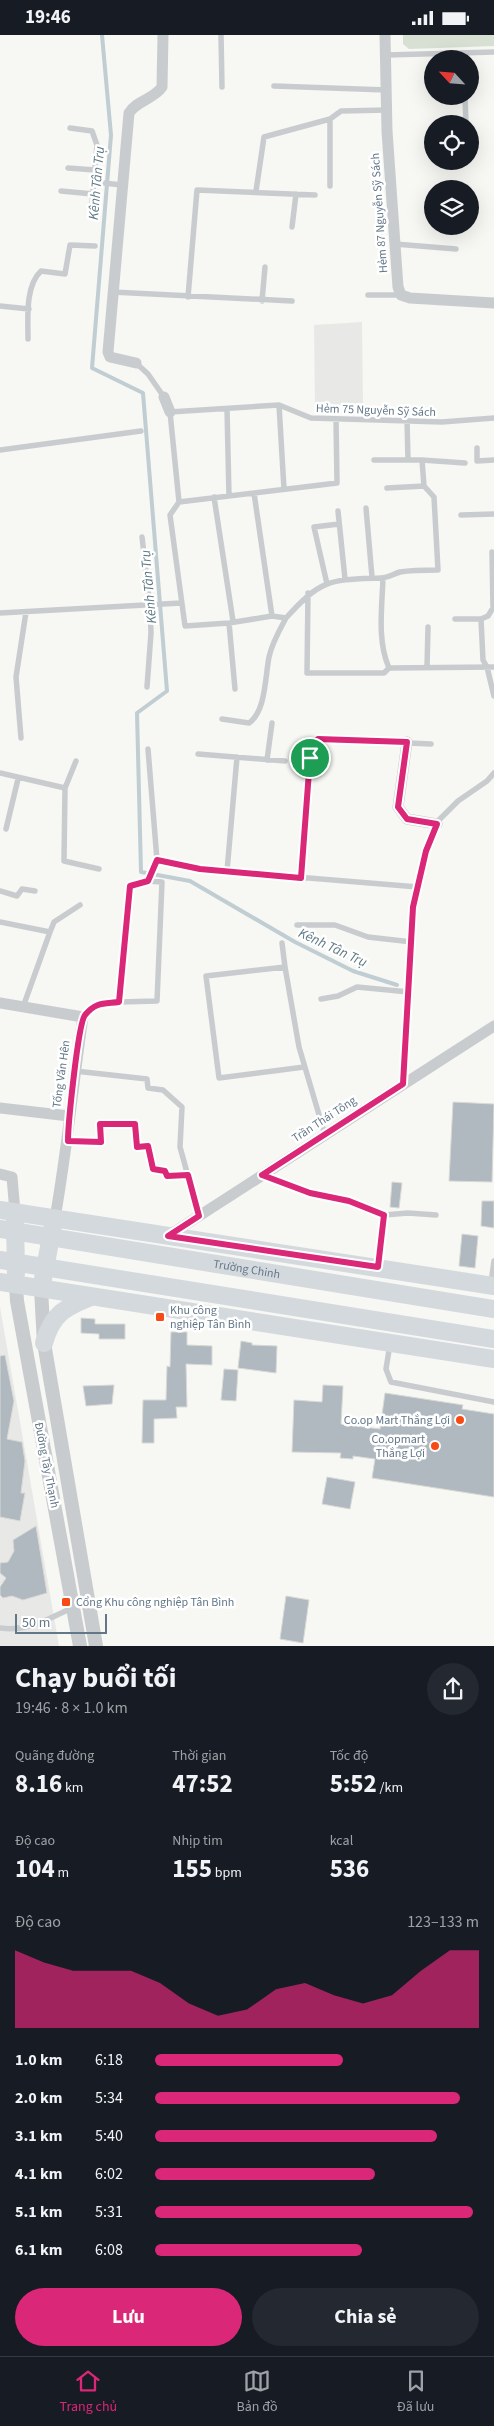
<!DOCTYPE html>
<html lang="vi">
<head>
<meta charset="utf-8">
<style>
  :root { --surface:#171b24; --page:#242831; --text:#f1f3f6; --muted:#9ea1a6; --line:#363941; --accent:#db2777 }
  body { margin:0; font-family:"Source Sans 3",sans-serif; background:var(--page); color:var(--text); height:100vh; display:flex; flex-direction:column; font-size:19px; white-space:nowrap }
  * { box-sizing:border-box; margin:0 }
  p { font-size:16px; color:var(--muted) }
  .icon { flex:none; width:28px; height:28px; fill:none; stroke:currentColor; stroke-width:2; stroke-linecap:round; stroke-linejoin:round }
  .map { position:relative; height:1611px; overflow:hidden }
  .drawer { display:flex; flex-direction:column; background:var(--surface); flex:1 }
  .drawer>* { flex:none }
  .needle { width:32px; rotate:296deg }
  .tools { position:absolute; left:424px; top:15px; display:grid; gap:10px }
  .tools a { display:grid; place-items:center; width:55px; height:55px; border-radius:50%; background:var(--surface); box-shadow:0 5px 20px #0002; font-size:25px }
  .scale { position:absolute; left:15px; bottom:12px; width:92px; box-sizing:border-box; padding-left:5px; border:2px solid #637788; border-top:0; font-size:14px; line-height:18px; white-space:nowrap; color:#637788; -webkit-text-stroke:4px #fff; paint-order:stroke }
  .pin { position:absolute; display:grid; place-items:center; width:42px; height:42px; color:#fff; margin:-21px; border:2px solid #fff; border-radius:50%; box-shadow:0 1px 5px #0007 }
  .round { display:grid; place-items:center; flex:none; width:52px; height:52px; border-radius:26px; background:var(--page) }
  .headline { display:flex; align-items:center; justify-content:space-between; height:85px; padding:0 15px }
  h1 { font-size:28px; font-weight:700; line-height:38px }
  .figures { display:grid; grid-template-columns:repeat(3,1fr); gap:8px; height:85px; padding:5px 15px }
  .figures div { display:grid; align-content:center }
  .figures b { font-size:25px; font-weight:700 }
  .figures small { font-size:14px; font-weight:400 }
  .figures p { font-size:14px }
  .chart { height:140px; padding:10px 15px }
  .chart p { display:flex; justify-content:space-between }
  .chart svg { width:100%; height:90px; margin-top:5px; fill:var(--accent); opacity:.7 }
  .action { display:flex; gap:10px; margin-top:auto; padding:10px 15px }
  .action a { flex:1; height:58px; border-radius:30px; background:var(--accent); color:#fff; font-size:20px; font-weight:700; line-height:58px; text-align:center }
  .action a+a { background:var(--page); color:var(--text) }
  ul { padding:0 15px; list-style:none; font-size:16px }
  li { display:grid; grid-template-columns:80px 60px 1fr; align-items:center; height:38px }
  li i { height:12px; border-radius:6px; background:var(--accent) }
  .status { display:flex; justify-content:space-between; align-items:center; height:35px; padding:0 25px; background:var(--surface); direction:ltr }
  .status svg { height:14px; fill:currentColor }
  .tabs { display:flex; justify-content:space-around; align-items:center; height:70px; border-top:1px solid var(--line); background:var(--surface); font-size:14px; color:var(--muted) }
  .tabs a { display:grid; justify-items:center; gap:2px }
  .tabs .selected { color:var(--accent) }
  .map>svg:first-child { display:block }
</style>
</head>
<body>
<div class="status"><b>19:46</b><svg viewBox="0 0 49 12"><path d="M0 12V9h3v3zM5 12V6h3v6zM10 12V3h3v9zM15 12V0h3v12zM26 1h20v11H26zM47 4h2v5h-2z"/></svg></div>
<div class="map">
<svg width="494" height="1611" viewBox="0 0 494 1611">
  <rect width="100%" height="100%" fill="#f7f7f3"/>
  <path fill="#e8e9e7" d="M362 287 363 370 315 372 314 290Z
    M0 1272 59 1611H0Z"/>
  <path fill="#d8e0d4" d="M403 0H494V11L409 14 403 9Z"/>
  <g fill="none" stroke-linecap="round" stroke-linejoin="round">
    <path stroke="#c0cdd2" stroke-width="4" d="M102 0 111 100 92 333 143 358 167 656 137 678 141 837 190 846 295 907 353 936 397 950"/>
  </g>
  <path fill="#b0b9bf" stroke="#d9d9d6" d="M453 1067 494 1069 492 1147 449 1146Z
    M392 1147 402 1148 399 1173 390 1172Z
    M482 1166H494V1193L481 1191Z
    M462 1199 478 1201 475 1233 459 1231Z
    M81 1283 95 1284V1289H125V1304H99V1299L81 1298Z
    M171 1297H187V1310L212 1311V1330L186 1329 187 1372H176L177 1383 154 1384V1408H142L143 1365H166L167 1331 170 1332Z
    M241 1306 252 1308V1310L277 1311 276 1338 238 1333Z
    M5 1320 14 1366 7 1404 22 1407 25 1426 21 1458H25L20 1486 0 1482V1321Z
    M224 1334 238 1335 236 1366 221 1365Z
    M114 1350 112 1369 86 1371 83 1351Z
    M323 1350 343 1351 341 1389 380 1394 385 1358 463 1370 462 1374 494 1379V1462L372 1443 375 1424 353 1421V1424L340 1423 341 1418 292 1417 294 1365 322 1367Z
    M327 1442 355 1447 350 1474 322 1469Z
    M36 1491 47 1558 23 1565 12 1561 3 1563 0 1560V1552L6 1543 0 1538V1528L8 1527 14 1516 13 1505Z
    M286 1561 309 1565 303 1608 280 1604Z"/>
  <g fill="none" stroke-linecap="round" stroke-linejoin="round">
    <path stroke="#c9cccf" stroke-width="5.5" d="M221 0 222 52
      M387 20 494 17
      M274 51 387 55
      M465 61 466 89
      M330 84V151
      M70 93 92 96 97 110 91 180
      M68 133 95 135
      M94 147 122 150
      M61 156 93 159
      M256 156 264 102 330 84 341 76 387 75
      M292 192 296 159
      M395 209 456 214
      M112 257 292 266
      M368 260H401
      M188 262 197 155 315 160
      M262 266 265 232
      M0 271 29 274
      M28 304C28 283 25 251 41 236L65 239 70 210 95 211
      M136 328 148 339 164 362
      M279 370 284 454
      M227 374 229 461
      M477 413V426L494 425
      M0 415 141 396
      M374 425H408
      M422 425 465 428
      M387 453 424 451
      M254 458 272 581
      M214 462 233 586
      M179 467 170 480 185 591 229 588 272 581 286 583C322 543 330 545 381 543 388 543 393 539 400 537 412 535 426 535 438 535L434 462 424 451 422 425H408L407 385
      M179 467 170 377 279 370 311 383 442 387 494 383
      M179 467 337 448 336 384
      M366 473 372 542
      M338 476 345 544
      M461 480 494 479
      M142 502 150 571 151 598 147 652
      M383 543C382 573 377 606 389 633L494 632
      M327 549 314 492 339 489
      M308 558 307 638H384L389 633
      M0 578 181 568
      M455 584H481L483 625 487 632 494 661
      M481 584 488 581 493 573 492 517
      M229 588 235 654
      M427 632 428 592
      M222 684 249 688C266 676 265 642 269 622 272 608 279 596 286 583
      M21 703 16 642 26 577
      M148 714 157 825 200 834 418 852
      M198 719 285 726
      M267 725 272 688
      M0 738 65 753 64 826 99 834
      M65 753 76 726
      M6 794 18 744
      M227 836 237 722
      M301 843 313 708 318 704 431 709
      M148 846 157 825
      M0 856 17 861 22 854 35 856
      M0 887 50 897 23 972
      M297 890H335L368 902 412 907
      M50 897 54 887 80 870
      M282 908 285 932
      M321 964 338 961 357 952 409 957
      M83 982 95 970 119 967 130 851 148 846 162 847 157 966 119 967
      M304 1032 219 1043 206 941 285 932 299 1012 325 1100
      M75 1036 147 1044 148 1053 163 1055 182 1072 180 1112 199 1181
      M403 1049 413 872 426 816 439 785 458 766 487 746 494 738
      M68 1106 101 1107 100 1089H135L137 1112 148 1111 153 1134 165 1136 167 1141 188 1140
      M262 1140 310 1158 349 1165 384 1180 408 1178 436 1180
      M378 1230 384 1180
      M491 1248 494 1226
      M390 1309 386 1334 391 1347 494 1367
      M0 1593C29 1597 47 1584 72 1573"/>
    <path stroke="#c9cccf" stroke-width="11" d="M385 0 387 96 398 252 401 260 410 263 494 268
      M136 328 110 322 108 317 129 78C136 66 154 64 162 52L163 0
      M164 362 170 377
      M407 707 398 772 407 784 437 789
      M0 968 83 982C73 1049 67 1116 55 1183
      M0 1073 69 1081
      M0 1139 12 1142 15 1177
      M168 1201 494 991"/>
    <path stroke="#c9cccf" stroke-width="14" d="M16 1250 17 1266 80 1611
      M41 1254 44 1308 96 1611"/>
    <g stroke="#d4d9de" stroke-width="18">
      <path d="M0 1175 494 1251"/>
      <path d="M15 1185 16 1239"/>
      <path id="s1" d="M0 1194 494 1274"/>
      <path d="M0 1225 494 1304"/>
      <path d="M43 1244 53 1191"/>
      <path d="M0 1247 494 1324"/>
      <path d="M44 1308C52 1279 64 1273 91 1262"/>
    </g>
  </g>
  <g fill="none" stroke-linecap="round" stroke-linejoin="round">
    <g stroke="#fff" stroke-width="10">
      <path id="route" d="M318 704 407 707 398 772 407 784 437 789 426 816 413 872 403 1049 262 1140 310 1158 349 1166 384 1180 378 1232 168 1201 199 1181 188 1140 167 1141 165 1136 153 1134 148 1111 137 1112 135 1089H100L101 1107 68 1106C68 1090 78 989 85 980 96 967 103 969 119 967L130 851 148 846 157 825 200 834 301 843 310 723 313 708Z"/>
    </g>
    <use href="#route" stroke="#db2777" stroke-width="6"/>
  </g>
  <g fill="#f64b15" stroke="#fff" stroke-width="2">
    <rect x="155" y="1277" width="10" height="10" rx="2.5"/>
    <circle cx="460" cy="1385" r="5"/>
    <circle cx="435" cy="1411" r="5"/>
    <rect x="61" y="1562" width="10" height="10" rx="2.5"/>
  </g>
  <g text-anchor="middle" stroke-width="5" stroke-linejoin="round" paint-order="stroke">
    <g font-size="12" fill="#637788" stroke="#fff">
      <text transform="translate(379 178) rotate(-94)" y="4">Hẻm 87 Nguyễn Sỹ Sách</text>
      <text transform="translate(376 375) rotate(2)" y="4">Hẻm 75 Nguyễn Sỹ Sách</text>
      <text transform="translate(61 1039) rotate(-82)" y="4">Tống Văn Hên</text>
      <text transform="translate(324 1084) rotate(-33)" y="4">Trần Thái Tông</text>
      <text dy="4" stroke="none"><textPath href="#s1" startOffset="250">Trường Chinh</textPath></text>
      <text transform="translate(47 1430) rotate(79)" y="4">Đường Tây Thạnh</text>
    </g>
    <g font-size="12" fill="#637788" stroke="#fff" text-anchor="start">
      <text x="170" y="1279">Khu công<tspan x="170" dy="14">nghiệp Tân Bình</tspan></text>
      <text x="450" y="1389" text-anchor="end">Co.op Mart Thắng Lợi</text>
      <text x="425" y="1408" text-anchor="end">Co.opmart<tspan x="425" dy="14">Thắng Lợi</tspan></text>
      <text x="76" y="1571">Cổng Khu công nghiệp Tân Bình</text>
    </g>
    <g font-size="14" font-style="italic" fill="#5f7a84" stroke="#fff">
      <text transform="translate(96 148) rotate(-85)" y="5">Kênh Tân Trụ</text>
      <text transform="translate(148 552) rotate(-95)" y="5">Kênh Tân Trụ</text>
      <text transform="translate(333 912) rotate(25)" y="5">Kênh Tân Trụ</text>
    </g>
  </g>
</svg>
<div class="tools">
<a><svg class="needle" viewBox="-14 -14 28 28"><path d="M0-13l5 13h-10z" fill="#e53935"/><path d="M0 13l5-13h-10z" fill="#9ea1a6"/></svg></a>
<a><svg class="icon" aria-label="locate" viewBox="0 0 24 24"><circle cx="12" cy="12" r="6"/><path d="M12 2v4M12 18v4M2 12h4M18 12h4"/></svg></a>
<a><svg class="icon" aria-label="layers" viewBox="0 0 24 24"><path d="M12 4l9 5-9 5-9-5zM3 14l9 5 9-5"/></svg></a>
</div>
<div class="scale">50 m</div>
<div class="pin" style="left:310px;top:723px;background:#1e9e55"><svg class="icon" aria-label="arrive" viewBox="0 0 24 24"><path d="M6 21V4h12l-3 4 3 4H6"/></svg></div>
</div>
<section class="drawer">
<div class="headline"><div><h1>Chạy buổi tối</h1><p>19:46 · 8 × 1.0 km</p></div><a class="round"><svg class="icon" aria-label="share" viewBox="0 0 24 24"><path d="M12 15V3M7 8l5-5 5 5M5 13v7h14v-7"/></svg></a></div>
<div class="figures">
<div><p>Quãng đường</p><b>8.16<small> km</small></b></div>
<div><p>Thời gian</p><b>47:52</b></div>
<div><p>Tốc độ</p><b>5:52<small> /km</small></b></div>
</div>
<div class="figures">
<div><p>Độ cao</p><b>104<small> m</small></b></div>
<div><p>Nhịp tim</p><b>155<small> bpm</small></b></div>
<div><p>kcal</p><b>536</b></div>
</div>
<div class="chart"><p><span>Độ cao</span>123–133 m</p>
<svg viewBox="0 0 160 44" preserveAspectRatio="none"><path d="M0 44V6L10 12L20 16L30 16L40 16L50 22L60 32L70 38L80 35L90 25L100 22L110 28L120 32L130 28L140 16L150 6L160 6V44z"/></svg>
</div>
<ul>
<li><b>1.0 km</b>6:18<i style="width:58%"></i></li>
<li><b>2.0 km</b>5:34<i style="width:94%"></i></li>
<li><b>3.1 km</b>5:40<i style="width:87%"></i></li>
<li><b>4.1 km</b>6:02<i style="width:68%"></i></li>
<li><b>5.1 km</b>5:31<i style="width:98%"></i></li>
<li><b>6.1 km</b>6:08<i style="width:64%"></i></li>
</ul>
<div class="action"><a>Lưu</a><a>Chia sẻ</a></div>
</section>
<nav class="tabs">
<a class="selected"><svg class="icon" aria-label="home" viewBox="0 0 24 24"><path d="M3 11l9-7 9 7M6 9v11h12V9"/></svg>Trang chủ</a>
<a><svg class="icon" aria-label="map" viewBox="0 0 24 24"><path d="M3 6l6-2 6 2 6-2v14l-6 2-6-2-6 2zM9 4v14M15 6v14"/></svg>Bản đồ</a>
<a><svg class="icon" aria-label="saved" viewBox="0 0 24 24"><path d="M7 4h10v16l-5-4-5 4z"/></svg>Đã lưu</a>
</nav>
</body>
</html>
